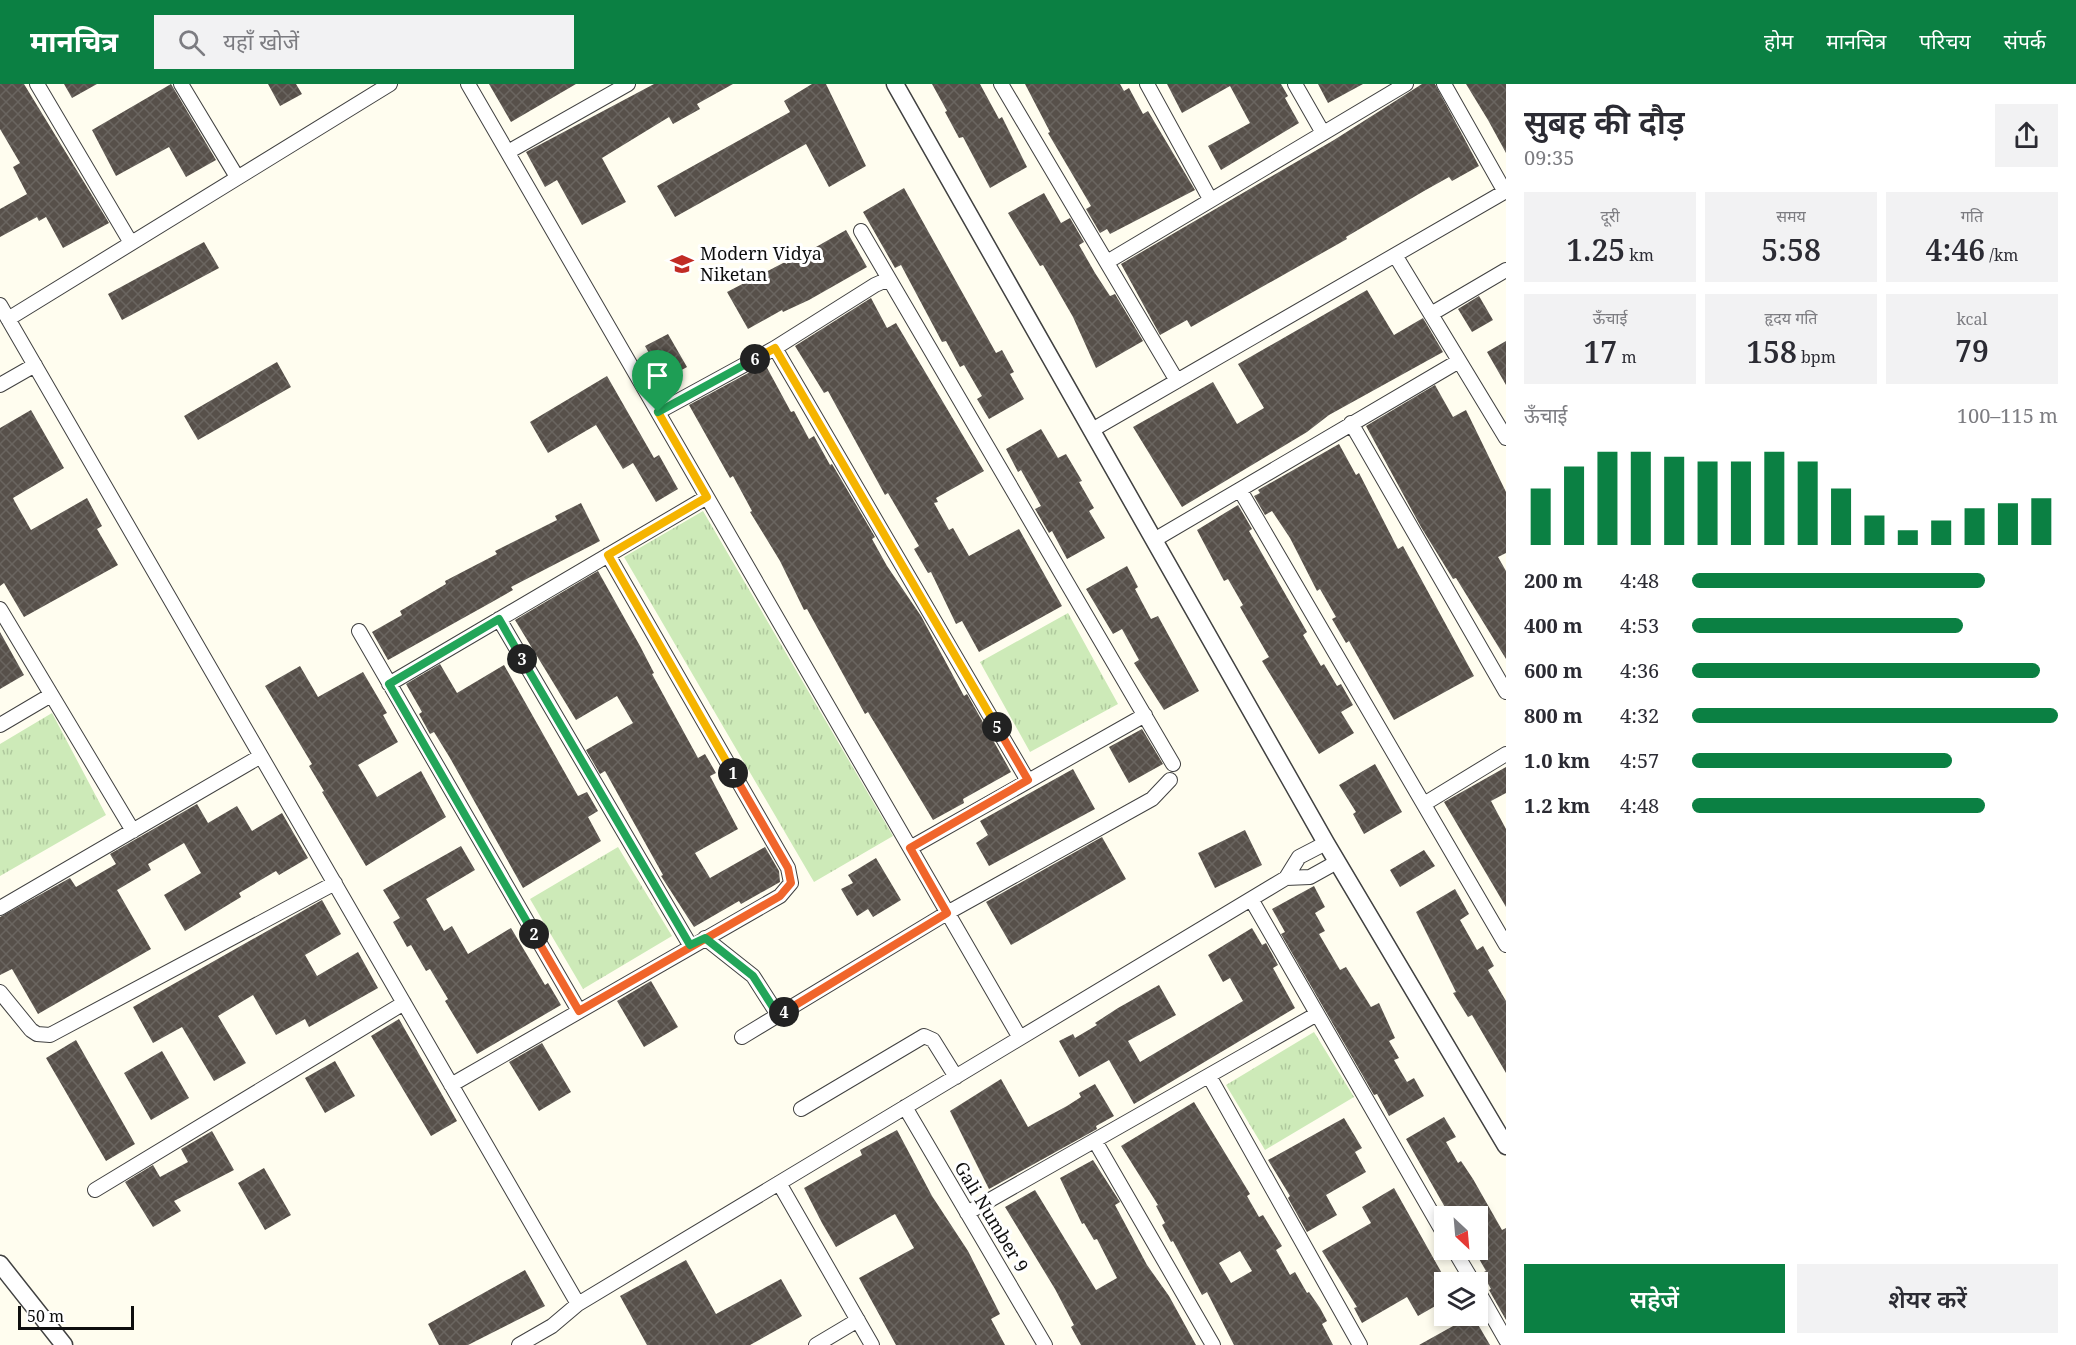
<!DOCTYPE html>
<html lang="hi">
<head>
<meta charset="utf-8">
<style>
  :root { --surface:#fff; --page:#f2f2f3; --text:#2b2b33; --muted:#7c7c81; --accent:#0b8043 }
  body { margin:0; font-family:"Noto Serif","Noto Sans Devanagari",serif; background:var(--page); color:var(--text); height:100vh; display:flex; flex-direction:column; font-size:22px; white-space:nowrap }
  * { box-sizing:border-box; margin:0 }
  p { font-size:20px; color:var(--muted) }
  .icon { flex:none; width:33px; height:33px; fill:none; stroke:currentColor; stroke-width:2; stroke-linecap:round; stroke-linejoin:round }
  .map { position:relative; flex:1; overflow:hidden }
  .drawer { display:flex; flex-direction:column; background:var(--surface); width:570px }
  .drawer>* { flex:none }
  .needle { width:39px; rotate:154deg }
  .fabs { position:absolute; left:1434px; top:1122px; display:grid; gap:12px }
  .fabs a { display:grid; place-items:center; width:54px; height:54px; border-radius:0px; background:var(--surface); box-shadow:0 3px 9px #0003; font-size:30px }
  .scale { position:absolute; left:18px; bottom:15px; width:116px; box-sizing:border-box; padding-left:6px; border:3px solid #0e0e0e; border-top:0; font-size:16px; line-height:21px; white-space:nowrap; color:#0e0e0e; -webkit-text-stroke:4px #fff; paint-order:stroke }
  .pin { position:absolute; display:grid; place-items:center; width:51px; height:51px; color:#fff; margin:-62px -26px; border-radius:50% 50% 50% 0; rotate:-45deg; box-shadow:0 0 6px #0007 }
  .pin .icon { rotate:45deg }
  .km { position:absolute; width:30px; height:30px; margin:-15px; border-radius:50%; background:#222; color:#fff; font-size:16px; line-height:30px; text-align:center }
  .round { display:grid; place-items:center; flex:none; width:63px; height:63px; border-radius:0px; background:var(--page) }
  .headline { display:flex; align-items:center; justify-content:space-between; height:102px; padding:0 18px }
  h1 { font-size:33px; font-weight:600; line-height:45px }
  .figures { display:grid; grid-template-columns:repeat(3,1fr); gap:9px; height:102px; padding:6px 18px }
  .figures div { display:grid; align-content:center; border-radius:0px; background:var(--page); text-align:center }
  .figures b { font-size:30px; font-weight:600 }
  .figures small { font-size:16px; font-weight:400 }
  .figures p { font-size:16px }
  .chart { height:168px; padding:12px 18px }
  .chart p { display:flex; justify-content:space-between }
  .chart svg { width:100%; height:108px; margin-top:6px; stroke:var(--accent); stroke-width:6 }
  .button { display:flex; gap:12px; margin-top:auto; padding:12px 18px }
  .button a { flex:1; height:69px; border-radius:0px; background:var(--accent); color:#fff; font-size:24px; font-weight:600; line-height:69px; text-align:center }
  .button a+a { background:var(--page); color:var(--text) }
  ul { padding:0 18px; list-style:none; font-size:20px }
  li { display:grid; grid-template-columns:96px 72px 1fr; align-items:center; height:45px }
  li i { height:15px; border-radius:8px; background:var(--accent) }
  header { display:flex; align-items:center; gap:36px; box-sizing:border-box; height:84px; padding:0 30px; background:var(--accent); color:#fff }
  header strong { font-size:28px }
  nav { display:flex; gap:33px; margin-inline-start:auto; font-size:21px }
  .search { width:420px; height:54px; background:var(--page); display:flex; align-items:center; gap:15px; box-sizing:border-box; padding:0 21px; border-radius:0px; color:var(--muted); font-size:22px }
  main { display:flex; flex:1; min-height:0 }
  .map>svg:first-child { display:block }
</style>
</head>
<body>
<header>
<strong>मानचित्र</strong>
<div class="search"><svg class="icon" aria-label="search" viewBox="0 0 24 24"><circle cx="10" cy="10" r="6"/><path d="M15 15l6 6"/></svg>यहाँ खोजें</div>
<nav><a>होम</a><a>मानचित्र</a><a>परिचय</a><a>संपर्क</a></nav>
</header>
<main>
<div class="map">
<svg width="1506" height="1261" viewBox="0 0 1506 1261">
  <defs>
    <pattern id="park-tufts" width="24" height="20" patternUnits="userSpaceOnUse" patternTransform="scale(1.5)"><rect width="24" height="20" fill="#cdeab8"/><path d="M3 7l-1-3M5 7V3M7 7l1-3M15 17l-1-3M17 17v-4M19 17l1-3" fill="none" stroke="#afc89d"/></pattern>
    <pattern id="building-cross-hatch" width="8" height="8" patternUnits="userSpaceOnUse" patternTransform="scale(1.5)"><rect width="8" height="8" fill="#57504a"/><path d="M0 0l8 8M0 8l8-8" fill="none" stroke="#6a6560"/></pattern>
  </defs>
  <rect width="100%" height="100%" fill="#fffdef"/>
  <path fill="url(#park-tufts)" d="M703 427 893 752 814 798 624 473Z
    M1068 529 1118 620 1030 668 980 578Z
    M52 629 106 731 0 792V660Z
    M618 763 672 852 583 905 530 815Z
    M1314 948 1354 1013 1265 1066 1226 1001Z"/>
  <path fill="url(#building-cross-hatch)" fill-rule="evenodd" d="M0 0H24L109 139 63 164 46 133 39 137 37 133 0 153V125L27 110 13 83 20 79 0 45Z
    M64 0H97L72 14Z
    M171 0 216 76 186 93 169 63 116 92 92 46Z
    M268 0H296L302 10 280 22Z
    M489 0H576L511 38Z
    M654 0H733L697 20 700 25 673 40 669 33 602 74 626 118 582 141 557 96 545 103 526 68Z
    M812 0H826L866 82 829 103 806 60 675 133 657 102 790 28 784 17Z
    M932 0H980L999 35 1002 33 1027 83 990 104 963 53 959 54 945 28 947 27Z
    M1025 0H1120L1124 7 1129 4 1143 30 1148 27 1195 106 1110 150 1107 145 1100 149 1086 125 1091 122 1048 49 1050 48Z
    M1167 0H1281L1288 12 1285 14 1299 39 1221 86 1208 62 1250 39 1230 2 1182 29Z
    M1318 0H1363L1328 19Z
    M1422 0H1435L1479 82 1452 97 1449 93 1424 107 1346 153 1347 155 1191 243 1187 236 1160 251 1121 180 1334 56Z
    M1466 0H1506V69L1488 36Z
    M904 104 996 269 1002 266 1014 288 1010 290 1024 315 989 335 977 315 982 312 964 281 960 283 946 257 942 258 901 181 895 184 863 128Z
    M1044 109 1061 139 1070 134 1084 158 1079 161 1095 189 1110 212 1115 210 1143 257 1096 284 1073 233 1043 181 1040 182 1008 129Z
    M846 146 867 183 809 216 783 228 782 226 748 245 727 208 785 178 786 180Z
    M204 158 219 184 122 236 108 210Z
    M1367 206 1394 251 1423 234 1443 268 1329 331 1307 348 1182 423 1133 343 1213 298 1237 340 1264 324 1238 280Z
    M1479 212 1493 236 1472 248 1458 225Z
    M871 214 887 244 896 239 984 387 936 414 938 418 934 419 949 446 953 444 969 472 1019 445 1062 522 979 568 962 537 956 540 931 488 928 489 914 465 919 462 888 409 885 411 828 307 824 309 795 262Z
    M668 250 687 283 664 296 645 262Z
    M1506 257V301L1487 268Z
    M277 278 291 303 198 356 184 332Z
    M765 280 791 328 794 327 809 355 814 352 830 381 832 380 875 453 872 455 887 482 921 532 964 612 967 610 1011 688 963 715 964 719 933 736 868 628 865 630 807 525 804 526 780 477 750 428 752 427 733 392 730 394 689 321Z
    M607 292 654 374 659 371 678 405 656 418 633 379 623 385 596 341 548 369 530 338Z
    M1435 301 1453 333 1466 326 1506 408V469L1498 473 1506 487V575L1456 494 1453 495 1421 443 1366 342Z
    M31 326 64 384 13 414 15 418 31 446 87 414 102 442 97 445 118 481 24 533 4 499 0 502V344Z
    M1041 345 1058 374 1066 370 1082 397 1079 398 1094 424 1089 427 1105 454 1067 475 1052 447 1049 449 1035 425 1041 422 1021 386 1018 388 1006 365Z
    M1339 360 1356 391 1359 389 1398 465 1403 462 1474 592 1394 636 1349 557 1346 559 1332 535 1336 533 1320 505 1317 507 1290 454 1272 427 1265 431 1254 412 1260 409 1258 406Z
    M581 419 600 457 511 503 513 506 492 518 388 576 372 548 402 531 400 527 446 500 445 497 497 470 495 467 557 436 555 432Z
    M1238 421 1252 445 1249 447 1307 548 1303 551 1321 582 1324 580 1337 602 1341 600 1353 621 1341 628 1354 649 1319 670 1262 577 1269 573 1240 523 1243 521 1228 495 1224 497 1197 446Z
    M1127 482 1138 503 1135 505 1151 535 1158 532 1199 607 1164 626 1134 579 1139 576 1122 545 1113 550 1086 505Z
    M598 487 640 562 654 589 652 590 698 674 705 670 716 689 710 692 738 745 695 769 710 794 765 763 779 787 780 798 741 820 739 817 694 843 661 792 663 791 605 687 600 690 586 666 633 639 617 612 576 636 515 536Z
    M0 548 24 591 0 605Z
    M440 580 457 609 504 581 578 712 587 708 598 727 588 733 601 757 523 804 450 674 434 648 430 650 419 630 422 628 406 600Z
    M300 582 318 613 363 588 387 629 383 631 398 658 358 681 377 713 421 687 446 733 366 782 322 708 324 707 309 682 312 680 265 602Z
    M1142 645 1163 680 1129 699 1109 663Z
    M1375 680 1402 728 1364 750 1353 730 1356 728 1339 701Z
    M1506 683V709L1491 717 1506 745V823L1444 718Z
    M1073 685 1095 725 989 782 976 759 988 751 980 737Z
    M197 720 208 739 237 722 252 747 282 729 308 774 279 791 276 787 239 809 241 813 185 847 164 811 201 789 184 759 148 780 151 786 117 806 151 865 38 930 12 885 0 891V833L70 794 76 803 116 780 110 770Z
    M1245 746 1262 781 1215 804 1198 769Z
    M1102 753 1126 795 1011 861 986 818Z
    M461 762 475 786 426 815 444 847 452 842 468 870 511 844 545 901 548 899 561 921 477 970 445 917 448 915 430 885 426 887 411 861 407 863 393 838 400 834 383 806Z
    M1424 766 1435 782 1400 803 1390 786Z
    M876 774 901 816 873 833 868 825 857 832 841 805 853 799 848 791Z
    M1314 802 1325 823 1315 829 1325 847 1319 850 1340 886 1346 883 1371 923 1379 919 1395 954 1389 957 1399 974 1394 976 1407 998 1414 994 1424 1012 1389 1032 1377 1010 1374 1011 1281 850 1285 848 1272 825Z
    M1455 805 1469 830 1460 836 1477 866 1483 862 1494 882 1488 886 1506 917V989L1472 931 1468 933 1453 909 1456 908 1416 828Z
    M322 816 341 850 305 871 317 892 358 868 378 904 309 943 305 935 276 951 253 911 218 932 246 979 214 997 182 943 153 959 133 923Z
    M1252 844 1262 861 1266 859 1278 881 1273 884 1295 924 1134 1020 1109 976 1079 993 1059 957 1073 950 1075 954 1097 941 1095 939 1118 924 1159 901 1176 931 1128 957 1140 978 1243 917 1230 894 1223 898 1208 871Z
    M651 897 678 943 644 963 617 917Z
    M399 935 457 1037 431 1052 371 952Z
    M76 956 135 1060 106 1077 46 974Z
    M542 959 571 1008 539 1027 509 978Z
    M162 967 189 1014 151 1036 124 989Z
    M335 977 355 1012 325 1029 305 994Z
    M1001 995 1028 1043 1067 1022 1081 1013 1079 1009 1095 1000 1114 1032 1096 1042 1097 1045 989 1105 950 1027Z
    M1194 1018 1250 1110 1247 1112 1259 1133 1263 1131 1282 1162 1276 1166 1290 1191 1295 1188 1307 1209 1309 1208 1320 1224 1327 1237 1322 1240 1333 1261H1234L1207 1208 1202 1211 1173 1157 1171 1158 1162 1141 1165 1139 1156 1122 1158 1121 1121 1062ZM1240 1167 1252 1187 1231 1199 1219 1179Z
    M1444 1033 1456 1053 1446 1058 1458 1079 1461 1077 1473 1095 1502 1146 1506 1144V1236L1489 1206 1491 1205 1482 1189 1486 1187 1478 1173V1132H1450L1406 1055Z
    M1344 1034 1362 1064 1355 1068 1366 1088 1326 1111 1337 1131 1307 1148 1288 1114 1290 1112 1268 1076Z
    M897 1046 932 1112 968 1167 1000 1230 991 1235 1005 1261H896L859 1194 914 1164 895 1130 836 1163 822 1139 804 1104 862 1071 860 1066Z
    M212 1047 234 1086 174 1117 181 1127 153 1143 125 1098 153 1081 160 1093 188 1078 181 1065Z
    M1093 1076 1120 1118 1115 1121 1147 1181 1169 1212 1196 1261H1081L1071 1243 1074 1241 1055 1205 1005 1123 1035 1106 1096 1206 1117 1194 1097 1155 1094 1156 1084 1139 1082 1140 1060 1094Z
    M264 1084 291 1131 265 1146 238 1099Z
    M1394 1104 1444 1193V1217L1418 1232 1407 1213 1362 1239 1354 1224 1357 1223 1322 1167 1371 1139 1362 1123Z
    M686 1176 716 1230 781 1195 802 1232 750 1261H647L620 1212Z
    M525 1186 545 1222 468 1261H439L428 1240Z
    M1473 1232 1490 1261H1419L1471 1232Z"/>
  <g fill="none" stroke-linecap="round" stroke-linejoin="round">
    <g stroke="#414141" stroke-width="16">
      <path id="minor" d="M37 0 131 159
        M181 0 237 93
        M468 0 1020 954
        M1001 0 1177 297
        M1147 0 1210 115
        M1295 0 1323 49
        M1444 0 1505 108
        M508 68 628 0
        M861 147 1173 680
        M1395 171 1506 354
        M1107 178 1406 0
        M0 221 578 1220
        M1431 230 1506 186
        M8 235 390 0
        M775 264 1028 697
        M0 301 35 281
        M658 328 775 264 875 201 884 197 891 199
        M1351 339 1506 608
        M1092 346 1506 107
        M1240 406 1506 861
        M1154 456 1459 277
        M0 525 133 747
        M499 535 690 861
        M359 547 579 927
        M389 600 707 413
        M0 641 51 611
        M1424 720 1506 670
        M1326 759 1299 773 1286 794 1310 793 1337 778
        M910 764 1145 631
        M1251 815 1444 1150
        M0 824 261 672
        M705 854 753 892 778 931
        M0 908 31 946 37 950 50 951 335 799
        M742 953 947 829 1152 715 1170 696
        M1209 992 1360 1261
        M451 1001 780 812 791 799 788 784 608 471
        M905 1023 1045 1261
        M801 1025 924 952 933 956 956 993
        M1095 1057 1213 1261
        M779 1099 872 1261
        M95 1106 404 919
        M967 1129 1317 930
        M1454 1166 1473 1198
        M1478 1207 1506 1256
        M519 1261 552 1242 578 1220 1286 794
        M816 1261 858 1236"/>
    </g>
    <g stroke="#414141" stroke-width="19">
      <path id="tertiary" d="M895 0 1326 759 1506 1062
        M0 1180 64 1261"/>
    </g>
    <use href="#minor" stroke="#fff" stroke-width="14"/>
    <use href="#tertiary" stroke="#fff" stroke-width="16"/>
  </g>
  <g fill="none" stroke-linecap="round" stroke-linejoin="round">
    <g stroke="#fff" stroke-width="12">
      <path id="split-1" d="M658 328 707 413 608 471 733 689"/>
    </g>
    <g stroke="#fff" stroke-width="12">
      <path id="split-2" d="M534 850 579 927 780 812 791 799 788 784 733 689"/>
    </g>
    <g stroke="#fff" stroke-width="12">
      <path id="split-3" d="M522 575 499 535 389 600 534 850"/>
    </g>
    <g stroke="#fff" stroke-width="12">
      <path id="split-4" d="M522 575 690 861 705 854 753 892 778 931 784 928"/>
    </g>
    <g stroke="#fff" stroke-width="12">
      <path id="split-5" d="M784 928 947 829 910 764 1028 696 997 643"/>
    </g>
    <g stroke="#fff" stroke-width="12">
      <path id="split-6" d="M755 275 775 264 997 643"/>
    </g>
    <g stroke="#fff" stroke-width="12">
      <path id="split-7" d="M658 328 755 275"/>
    </g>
    <use href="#split-1" stroke="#f5b400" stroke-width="8"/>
    <use href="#split-2" stroke="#f0652b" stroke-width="8"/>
    <use href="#split-3" stroke="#22a559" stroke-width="8"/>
    <use href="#split-4" stroke="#22a559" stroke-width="8"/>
    <use href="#split-5" stroke="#f0652b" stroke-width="8"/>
    <use href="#split-6" stroke="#f5b400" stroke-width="8"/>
    <use href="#split-7" stroke="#22a559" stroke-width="8"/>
  </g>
  <defs>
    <g id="school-bare" transform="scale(1.8)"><path d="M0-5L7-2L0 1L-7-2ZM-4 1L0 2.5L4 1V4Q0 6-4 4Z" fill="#c12b24" stroke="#fff" stroke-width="2.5" paint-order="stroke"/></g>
  </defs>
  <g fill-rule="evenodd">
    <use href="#school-bare" x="682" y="180"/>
  </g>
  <g text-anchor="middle" stroke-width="6" stroke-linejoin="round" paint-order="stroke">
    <g font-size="18" fill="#0e0e0e" stroke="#fff" text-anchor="start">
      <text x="700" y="176">Modern Vidya<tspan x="700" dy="21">Niketan</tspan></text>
    </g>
    <g font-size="18" fill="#0e0e0e" stroke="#fff">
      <text transform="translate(991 1133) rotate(59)" y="6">Gali Number 9</text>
    </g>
  </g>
</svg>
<div class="fabs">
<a><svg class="needle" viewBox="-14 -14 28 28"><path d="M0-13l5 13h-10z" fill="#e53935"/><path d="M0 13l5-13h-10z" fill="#7c7c81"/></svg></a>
<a><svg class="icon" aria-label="layers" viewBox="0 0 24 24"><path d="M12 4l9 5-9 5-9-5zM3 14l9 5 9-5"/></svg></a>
</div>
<div class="scale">50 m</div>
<div class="pin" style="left:658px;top:328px;background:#1e9e55"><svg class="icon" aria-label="arrive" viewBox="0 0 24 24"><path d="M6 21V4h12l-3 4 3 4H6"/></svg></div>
<b class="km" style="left:733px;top:689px">1</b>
<b class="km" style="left:534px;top:850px">2</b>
<b class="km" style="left:522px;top:575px">3</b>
<b class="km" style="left:784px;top:928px">4</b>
<b class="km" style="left:997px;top:643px">5</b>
<b class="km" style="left:755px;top:275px">6</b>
</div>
<section class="drawer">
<div class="headline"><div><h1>सुबह की दौड़</h1><p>09:35</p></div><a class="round"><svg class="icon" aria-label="share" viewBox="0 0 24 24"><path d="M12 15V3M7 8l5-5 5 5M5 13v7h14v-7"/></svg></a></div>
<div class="figures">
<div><p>दूरी</p><b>1.25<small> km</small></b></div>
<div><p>समय</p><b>5:58</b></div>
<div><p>गति</p><b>4:46<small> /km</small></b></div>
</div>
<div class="figures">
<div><p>ऊँचाई</p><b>17<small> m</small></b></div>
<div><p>हृदय गति</p><b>158<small> bpm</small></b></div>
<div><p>kcal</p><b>79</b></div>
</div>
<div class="chart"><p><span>ऊँचाई</span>100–115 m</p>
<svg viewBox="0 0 160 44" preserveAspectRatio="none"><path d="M5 44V21M15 44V12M25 44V6M35 44V6M45 44V8M55 44V10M65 44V10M75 44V6M85 44V10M95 44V21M105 44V32M115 44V38M125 44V34M135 44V29M145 44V27M155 44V25"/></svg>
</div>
<ul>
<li><b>200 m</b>4:48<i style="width:80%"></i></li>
<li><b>400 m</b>4:53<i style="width:74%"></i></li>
<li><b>600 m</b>4:36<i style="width:95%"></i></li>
<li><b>800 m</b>4:32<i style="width:100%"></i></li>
<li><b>1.0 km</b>4:57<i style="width:71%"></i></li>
<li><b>1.2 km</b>4:48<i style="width:80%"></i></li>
</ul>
<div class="button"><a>सहेजें</a><a>शेयर करें</a></div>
</section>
</main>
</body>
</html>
